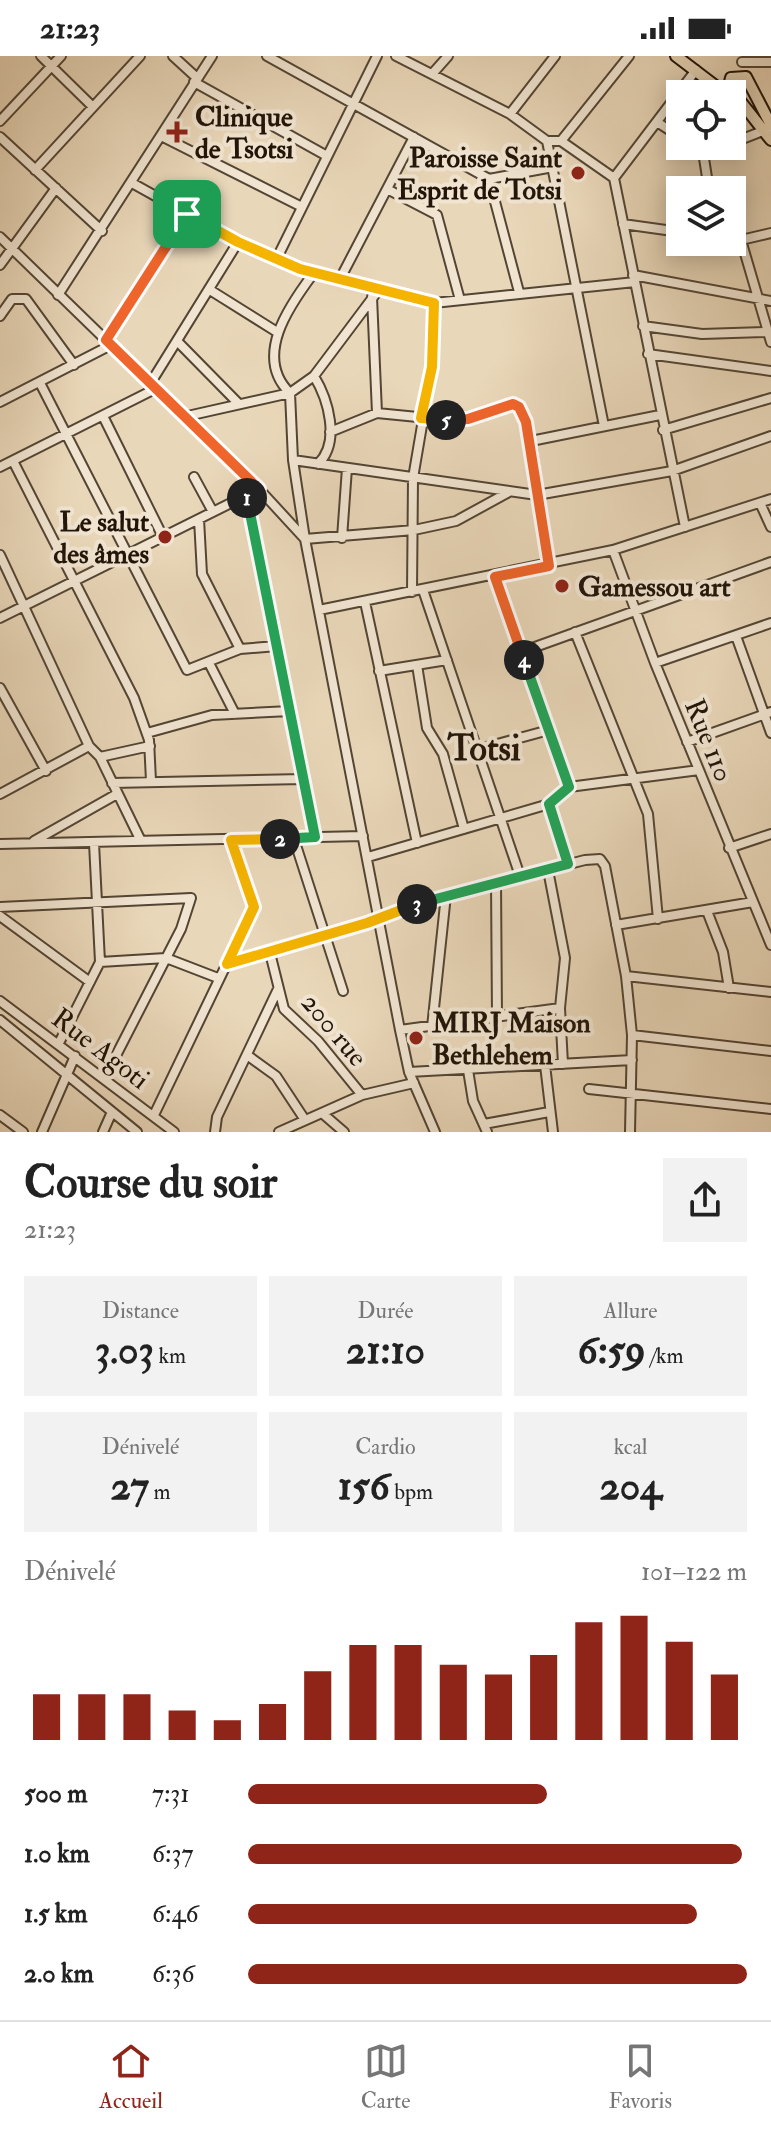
<!DOCTYPE html>
<html lang="fr">
<head>
<meta charset="utf-8">
<style>
  :root { --surface:#fff; --page:#f2f2f2; --text:#222; --muted:#767676; --line:#e0e0e0; --accent:#8f2418 }
  body { margin:0; font-family:"IM FELL Double Pica",serif; background:var(--page); color:var(--text); height:100vh; display:flex; flex-direction:column; font-size:30px; white-space:nowrap }
  * { box-sizing:border-box; margin:0 }
  p { font-size:26px; color:var(--muted) }
  .icon { flex:none; width:44px; height:44px; fill:none; stroke:currentColor; stroke-width:2; stroke-linecap:round; stroke-linejoin:round }
  .map { position:relative; height:1076px; overflow:hidden }
  .panel { display:flex; flex-direction:column; background:var(--surface); flex:1 }
  .panel>* { flex:none }
  .tools { position:absolute; left:666px; top:24px; display:grid; gap:16px }
  .tools a { display:grid; place-items:center; width:80px; height:80px; border-radius:0px; background:var(--surface); box-shadow:0 4px 20px #0003; font-size:40px }
  .pin { position:absolute; display:grid; place-items:center; width:68px; height:68px; color:#fff; margin:-34px; border-radius:16px; box-shadow:0 4px 12px #0006 }
  .km { position:absolute; width:40px; height:40px; margin:-20px; border-radius:50%; background:#222; color:#fff; font-size:22px; line-height:40px; text-align:center }
  .round { display:grid; place-items:center; flex:none; width:84px; height:84px; border-radius:0px; background:var(--page) }
  .headline { display:flex; align-items:center; justify-content:space-between; height:136px; padding:0 24px }
  h1 { font-size:44px; font-weight:700; line-height:60px }
  .stats { display:grid; grid-template-columns:repeat(3,1fr); gap:12px; height:136px; padding:8px 24px }
  .stats div { display:grid; align-content:center; border-radius:0px; background:var(--page); text-align:center }
  .stats b { font-size:40px; font-weight:700 }
  .stats small { font-size:22px; font-weight:400 }
  .stats p { font-size:22px }
  .chart { height:224px; padding:16px 24px }
  .chart p { display:flex; justify-content:space-between }
  .chart svg { width:100%; height:144px; margin-top:8px; stroke:var(--accent); stroke-width:6 }
  ul { padding:0 24px; list-style:none; font-size:26px }
  li { display:grid; grid-template-columns:128px 96px 1fr; align-items:center; height:60px }
  li i { height:20px; border-radius:10px; background:var(--accent) }
  .status { display:flex; justify-content:space-between; align-items:center; height:56px; padding:0 40px; background:var(--surface); direction:ltr }
  .status svg { height:22px; fill:currentColor }
  .tab-bar { display:flex; justify-content:space-around; align-items:center; height:112px; border-top:2px solid var(--line); background:var(--surface); font-size:22px; color:var(--muted) }
  .tab-bar a { display:grid; justify-items:center; gap:4px }
  .tab-bar .selected { color:var(--accent) }
  .map>svg:first-child { display:block }
</style>
</head>
<body>
<div class="status"><b>21:23</b><svg viewBox="0 0 49 12"><path d="M0 12V9h3v3zM5 12V6h3v6zM10 12V3h3v9zM15 12V0h3v12zM26 1h20v11H26zM47 4h2v5h-2z"/></svg></div>
<div class="map">
<svg width="771" height="1076" viewBox="0 0 771 1076">
  <rect width="100%" height="100%" fill="#e9d7b9"/>
  <filter id="stains"><feTurbulence type="fractalNoise" baseFrequency=".0025" numOctaves="4"/><feColorMatrix values="0 0 0 0 .2 0 0 0 0 .09 0 0 0 0 .02 0 0 0 .5 -.17"/></filter>
  <radialGradient id="worn" r=".72"><stop offset=".6" stop-color="#630" stop-opacity="0"/><stop offset="1" stop-color="#630" stop-opacity=".3"/></radialGradient>
  <g fill="none" stroke-linecap="round" stroke-linejoin="round">
    <g stroke="#534534" stroke-width="12">
      <path id="minor" d="M41 0 93 51
        M173 0 197 22
        M267 0 489 123 553 111
        M396 0 510 58 547 85H561L614 122 685 471
        M742 6H771
        M433 17 448 0
        M194 26 327 100
        M510 58 555 0
        M0 65 61 0
        M657 66 680 81
        M161 80 302 151
        M0 81 102 175
        M547 85 604 370
        M561 85 629 0
        M732 87 768 73
        M694 90 703 96 723 90
        M703 96 709 134
        M35 114 140 0
        M614 122 696 14
        M489 123 519 236
        M132 127 238 186 300 213 434 247 635 226
        M387 133 437 159 460 244
        M623 168 680 176
        M0 181 259 433 305 483 414 474 456 465 509 436
        M732 183 741 184 771 177
        M741 184 771 286
        M276 204 377 0
        M0 209 56 132
        M313 218C289 250 253 301 290 337L314 320 380 232
        M633 219 771 245
        M340 223 414 81
        M210 234 277 276
        M58 239 212 0
        M0 260 12 243H26L74 309
        M643 270 702 278 767 276
        M106 284 187 158
        M178 286 238 347
        M648 298 771 315
        M314 320C328 343 341 386 318 408
        M40 327 187 614 240 593 277 590
        M150 328 238 186
        M0 346 111 289
        M377 357 458 365 509 349 519 351 531 385 549 510
        M103 360 163 481
        M183 361 290 337 293 404 305 483 400 974 409 1016 435 1076
        M663 374 771 342
        M330 376 377 357 372 241
        M531 385 660 359
        M293 404 537 439 672 415 771 380
        M13 405 134 642 149 684 151 725
        M0 411 155 333
        M194 421 213 456
        M247 440 315 781
        M760 447 771 471
        M199 463 202 518 240 593
        M342 482 347 412
        M613 494 655 607 771 889
        M0 499 89 690 100 701 140 783
        M495 521 569 731
        M423 534 520 820
        M412 536 413 422 432 311 434 247
        M365 546 417 787
        M319 554 613 494 771 443
        M0 562 259 433
        M575 576 648 758 658 863
        M736 580 771 677
        M521 596 771 506
        M209 607 235 658
        M655 607 771 567
        M417 609 427 672 443 698 464 773
        M379 615 447 604
        M0 632 46 715
        M147 677 212 659 290 655
        M687 686 771 656
        M479 693 549 674
        M100 701 150 690
        M112 727 303 723
        M0 738 89 690
        M549 748 568 808
        M294 783 343 935
        M34 785 117 738
        M0 788 363 780
        M729 792 771 778
        M368 801 549 748 569 731 699 714
        M548 814 565 902 560 952 563 1008
        M496 826 497 961
        M0 851 191 842 181 873 105 1021
        M707 855 723 896 729 932
        M0 860 90 926
        M616 869 753 846
        M270 897 284 953 318 985 362 1039
        M100 906 166 902 218 922
        M227 908 367 867 446 839 585 804 600 803 605 810 626 920 632 979 630 1076
        M626 920 771 936
        M0 945 174 1076
        M0 964 137 1076
        M432 971 446 839
        M400 974 560 952
        M632 979 771 995
        M59 987 100 906 94 787
        M247 999 276 1020 305 1064
        M545 1009 553 1076
        M468 1014 473 1045 487 1076
        M409 1016 632 1004
        M589 1033 771 1053
        M322 1057 344 1076
        M0 1059 23 1076
        M154 1059 254 851 231 784
        M484 1068 549 1056
        M42 1076 75 1000
        M103 1076 111 1058
        M215 1076 217 1061 278 933
        M279 1076 362 1039 414 1027"/>
    </g>
    <g stroke="#211408" stroke-width="14">
      <path id="major" d="M676 0 726 38
        M727 38 731 22 746 21 771 69
        M741 46 771 84"/>
    </g>
    <use href="#minor" stroke="#f1e5d2" stroke-width="8"/>
    <use href="#major" stroke="#e9d7b9" stroke-width="10"/>
  </g>
  <g fill="none" stroke-linecap="round" stroke-linejoin="round">
    <g stroke="#fff" stroke-width="16">
      <path id="split-1" d="M187 158 106 284 259 433 247 442"/>
    </g>
    <g stroke="#fff" stroke-width="16">
      <path id="split-2" d="M247 442 315 781 280 783"/>
    </g>
    <g stroke="#fff" stroke-width="16">
      <path id="split-3" d="M280 783 231 784 254 851 227 908 367 867 417 848"/>
    </g>
    <g stroke="#fff" stroke-width="16">
      <path id="split-4" d="M417 848 568 808 549 748 569 731 524 604"/>
    </g>
    <g stroke="#fff" stroke-width="16">
      <path id="split-5" d="M446 364 468 363 513 348 519 351 526 366 549 510 495 521 524 604"/>
    </g>
    <g stroke="#fff" stroke-width="16">
      <path id="split-6" d="M187 158 238 186 300 213 434 247 432 311 421 362 446 364"/>
    </g>
    <use href="#split-1" stroke="#f0652b" stroke-width="10"/>
    <use href="#split-2" stroke="#22a559" stroke-width="10"/>
    <use href="#split-3" stroke="#f5b400" stroke-width="10"/>
    <use href="#split-4" stroke="#22a559" stroke-width="10"/>
    <use href="#split-5" stroke="#f0652b" stroke-width="10"/>
    <use href="#split-6" stroke="#f5b400" stroke-width="10"/>
  </g>
  <g fill="#8f2418" stroke="#f1e5d2" stroke-width="3">
    <path d="M173 64h8v8h8v8h-8v8h-8v-8h-8v-8h8z"/>
    <circle cx="578" cy="117" r="8"/>
    <circle cx="165" cy="481" r="8"/>
    <circle cx="562" cy="530" r="8"/>
    <circle cx="416" cy="982" r="8"/>
  </g>
  <g text-anchor="middle" stroke-width="8" stroke-linejoin="round" paint-order="stroke">
    <g font-size="28" font-weight="bold" fill="#211408" stroke="#f1e5d2" text-anchor="start">
      <text x="195" y="70">Clinique<tspan x="195" dy="32">de Tsotsi</tspan></text>
      <text x="562" y="111" text-anchor="end">Paroisse Saint<tspan x="562" dy="32">Esprit de Totsi</tspan></text>
      <text x="149" y="475" text-anchor="end">Le salut<tspan x="149" dy="32">des âmes</tspan></text>
      <text x="578" y="540">Gamessou art</text>
      <text x="432" y="976">MIRJ Maison<tspan x="432" dy="32">Bethlehem</tspan></text>
    </g>
    <g font-size="28" fill="#211408" stroke="#f1e5d2">
      <text transform="translate(710 684) rotate(68)" y="10">Rue 110</text>
      <text transform="translate(335 973) rotate(50)" y="10">200 rue</text>
      <text transform="translate(101 992) rotate(37)" y="10">Rue Agoti</text>
    </g>
    <g font-size="36" font-weight="bold" fill="#211408" stroke="#f1e5d2">
      <text x="484" y="704">Totsi</text>
    </g>
  </g>
  <rect width="100%" height="100%" filter="url(#stains)"/>
  <rect width="100%" height="100%" fill="url(#worn)"/>
</svg>
<div class="tools">
<a><svg class="icon" aria-label="locate" viewBox="0 0 24 24"><circle cx="12" cy="12" r="6"/><path d="M12 2v4M12 18v4M2 12h4M18 12h4"/></svg></a>
<a><svg class="icon" aria-label="layers" viewBox="0 0 24 24"><path d="M12 4l9 5-9 5-9-5zM3 14l9 5 9-5"/></svg></a>
</div>
<div class="pin" style="left:187px;top:158px;background:#1e9e55"><svg class="icon" aria-label="arrive" viewBox="0 0 24 24"><path d="M6 21V4h12l-3 4 3 4H6"/></svg></div>
<b class="km" style="left:247px;top:442px">1</b>
<b class="km" style="left:280px;top:783px">2</b>
<b class="km" style="left:417px;top:848px">3</b>
<b class="km" style="left:524px;top:604px">4</b>
<b class="km" style="left:446px;top:364px">5</b>
</div>
<section class="panel">
<div class="headline"><div><h1>Course du soir</h1><p>21:23</p></div><a class="round"><svg class="icon" aria-label="share" viewBox="0 0 24 24"><path d="M12 15V3M7 8l5-5 5 5M5 13v7h14v-7"/></svg></a></div>
<div class="stats">
<div><p>Distance</p><b>3.03<small> km</small></b></div>
<div><p>Durée</p><b>21:10</b></div>
<div><p>Allure</p><b>6:59<small> /km</small></b></div>
</div>
<div class="stats">
<div><p>Dénivelé</p><b>27<small> m</small></b></div>
<div><p>Cardio</p><b>156<small> bpm</small></b></div>
<div><p>kcal</p><b>204</b></div>
</div>
<div class="chart"><p><span>Dénivelé</span>101–122 m</p>
<svg viewBox="0 0 160 44" preserveAspectRatio="none"><path d="M5 44V30M15 44V30M25 44V30M35 44V35M45 44V38M55 44V33M65 44V23M75 44V15M85 44V15M95 44V21M105 44V24M115 44V18M125 44V8M135 44V6M145 44V14M155 44V24"/></svg>
</div>
<ul>
<li><b>500 m</b>7:31<i style="width:60%"></i></li>
<li><b>1.0 km</b>6:37<i style="width:99%"></i></li>
<li><b>1.5 km</b>6:46<i style="width:90%"></i></li>
<li><b>2.0 km</b>6:36<i style="width:100%"></i></li>
</ul>
</section>
<nav class="tab-bar">
<a class="selected"><svg class="icon" aria-label="home" viewBox="0 0 24 24"><path d="M3 11l9-7 9 7M6 9v11h12V9"/></svg>Accueil</a>
<a><svg class="icon" aria-label="map" viewBox="0 0 24 24"><path d="M3 6l6-2 6 2 6-2v14l-6 2-6-2-6 2zM9 4v14M15 6v14"/></svg>Carte</a>
<a><svg class="icon" aria-label="saved" viewBox="0 0 24 24"><path d="M7 4h10v16l-5-4-5 4z"/></svg>Favoris</a>
</nav>
</body>
</html>
